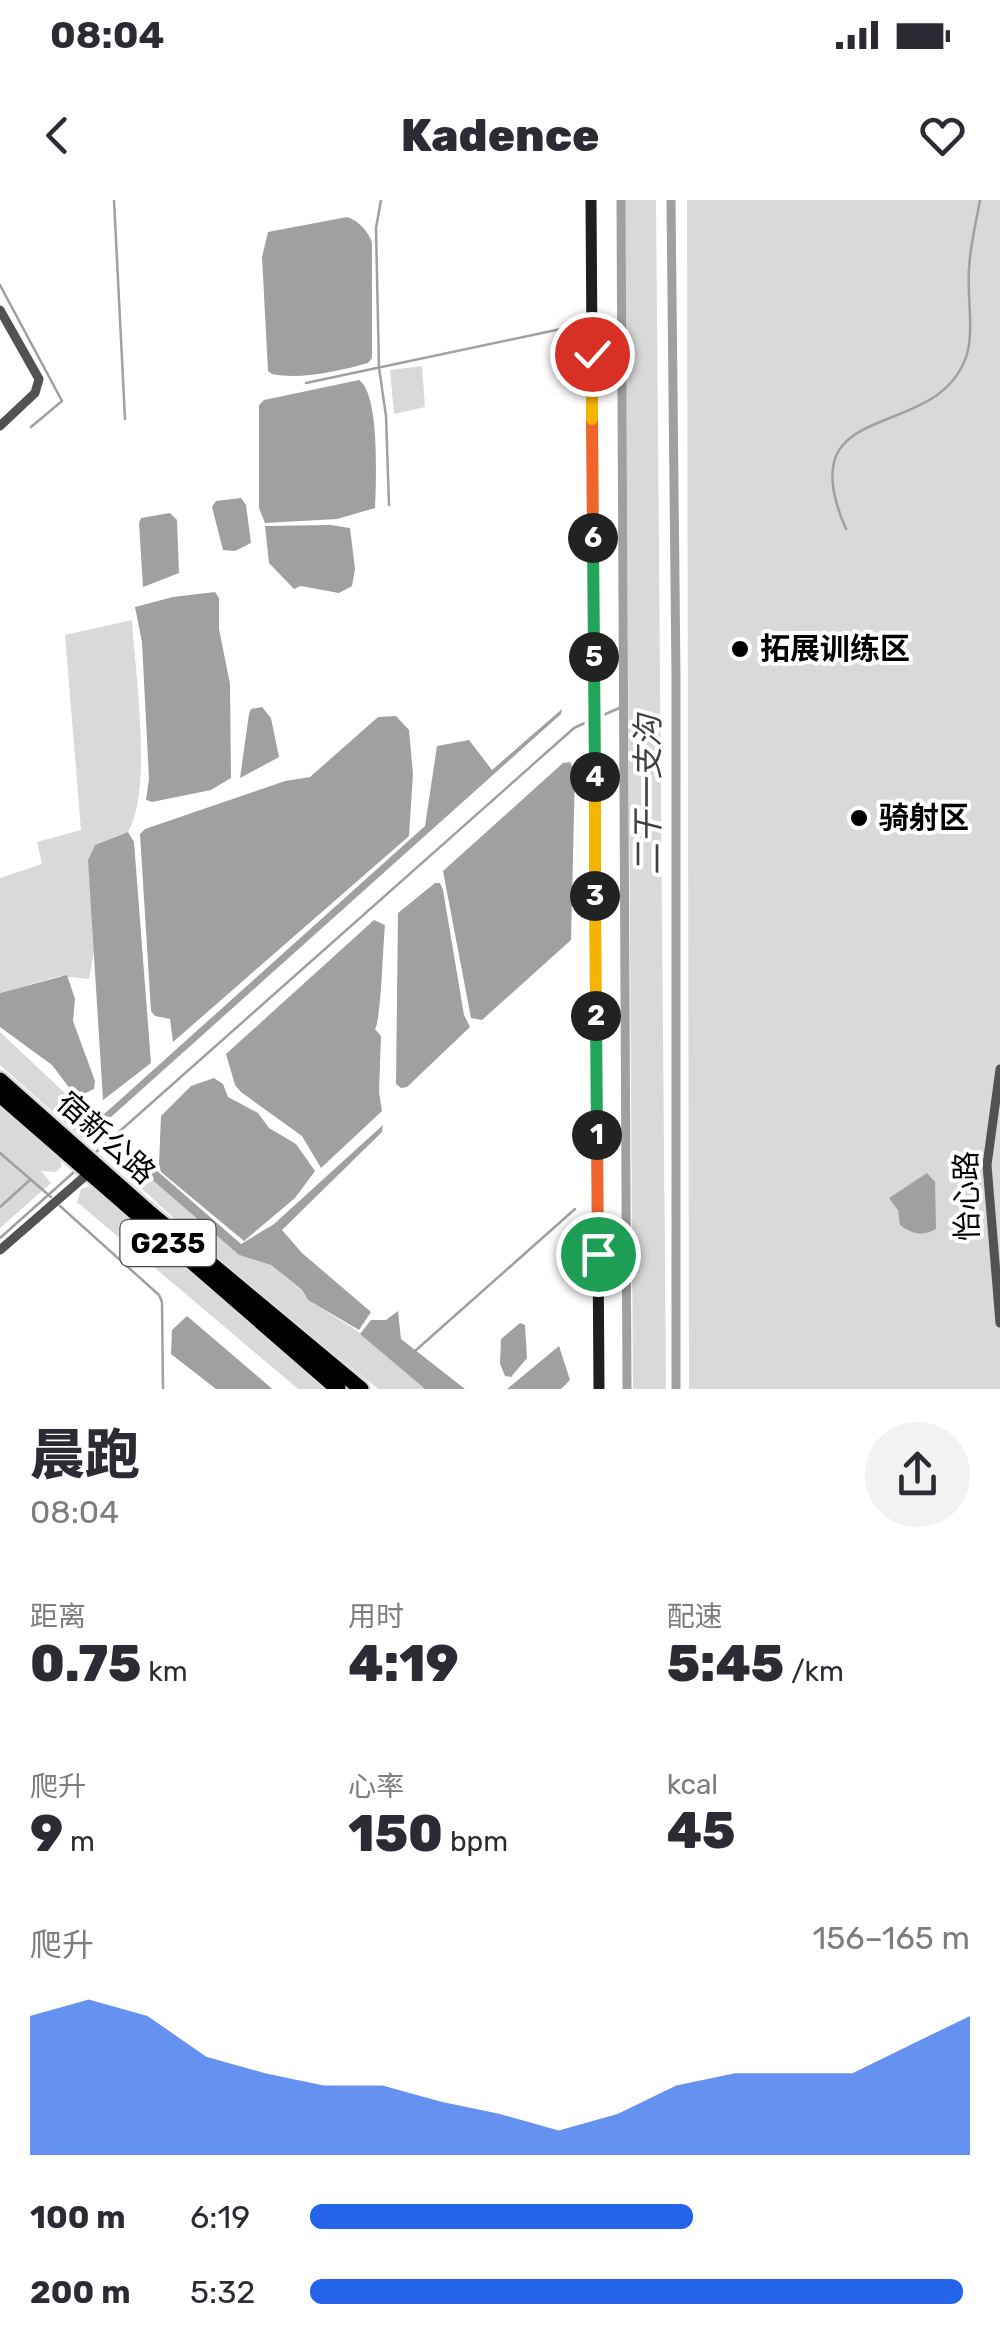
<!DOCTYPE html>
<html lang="zh">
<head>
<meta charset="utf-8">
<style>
  :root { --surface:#fff; --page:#f2f2f3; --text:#2b2b33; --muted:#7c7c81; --accent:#2563eb }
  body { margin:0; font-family:Rubik,"Noto Sans SC",sans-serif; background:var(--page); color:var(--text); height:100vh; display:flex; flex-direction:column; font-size:38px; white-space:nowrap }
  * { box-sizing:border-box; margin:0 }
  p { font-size:32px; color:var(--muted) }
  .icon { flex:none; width:55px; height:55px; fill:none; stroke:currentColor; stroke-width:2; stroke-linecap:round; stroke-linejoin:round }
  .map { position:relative; height:1189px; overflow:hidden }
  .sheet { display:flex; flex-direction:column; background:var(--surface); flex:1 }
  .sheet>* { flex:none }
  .pin { position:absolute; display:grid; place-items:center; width:85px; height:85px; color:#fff; margin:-42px; border:5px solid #fff; border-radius:50%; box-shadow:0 2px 10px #0007 }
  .km { position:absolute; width:50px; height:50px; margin:-25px; border-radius:50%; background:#222; color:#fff; font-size:28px; line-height:50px; text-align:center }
  .round { display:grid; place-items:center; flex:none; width:105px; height:105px; border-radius:52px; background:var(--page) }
  .summary { display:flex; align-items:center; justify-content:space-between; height:170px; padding:0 30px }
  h1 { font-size:55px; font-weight:800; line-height:75px }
  .metrics { display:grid; grid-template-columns:repeat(3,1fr); gap:15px; height:170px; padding:10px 30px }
  .metrics div { display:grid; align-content:center }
  .metrics b { font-size:50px; font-weight:800 }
  .metrics small { font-size:28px; font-weight:400 }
  .metrics p { font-size:28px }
  .chart { height:280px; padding:20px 30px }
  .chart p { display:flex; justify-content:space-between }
  .chart svg { width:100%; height:180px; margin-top:10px; fill:var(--accent); opacity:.7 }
  ul { padding:0 30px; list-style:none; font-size:32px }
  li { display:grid; grid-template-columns:160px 120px 1fr; align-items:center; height:75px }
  li i { height:25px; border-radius:12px; background:var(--accent) }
  .status { display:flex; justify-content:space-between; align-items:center; height:70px; padding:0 50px; background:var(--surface); direction:ltr }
  .status svg { height:28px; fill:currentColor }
  header { display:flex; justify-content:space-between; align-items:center; height:130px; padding:0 30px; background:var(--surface); font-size:45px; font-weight:800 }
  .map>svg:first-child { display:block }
</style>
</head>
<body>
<div class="status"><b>08:04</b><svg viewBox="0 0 49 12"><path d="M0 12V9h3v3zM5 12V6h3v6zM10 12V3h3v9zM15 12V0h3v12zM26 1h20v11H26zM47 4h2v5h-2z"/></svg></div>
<header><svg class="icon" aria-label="back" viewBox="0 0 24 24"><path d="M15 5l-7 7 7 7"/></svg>Kadence<svg class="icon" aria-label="heart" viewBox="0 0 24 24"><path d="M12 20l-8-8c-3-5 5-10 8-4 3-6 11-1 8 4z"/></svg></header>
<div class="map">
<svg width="1000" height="1189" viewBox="0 0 1000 1189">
  <rect width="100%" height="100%" fill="#fff"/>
  <path fill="#d9d9d9" d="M625 0H656L666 1189H633Z
    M687 0H1000V1189H689Z
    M422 166 425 207 394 214 390 170Z
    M132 420C135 474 153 588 128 632L95 645 88 660 95 746 89 779 60 776 0 793V678L42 664 37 642 81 630 65 435Z
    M0 832 101 927 92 940 85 941 0 865Z
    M0 904 60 958 62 966 56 972 41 971 51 983 0 1028Z
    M126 957 239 1055 271 1065 302 1091 308 1100 356 1130 425 1189H378L219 1060 115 964Z
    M92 986 329 1189H298L77 1002 81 989Z"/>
  <path fill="#a0a0a0" d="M347 17C358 20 369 32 372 43V158L368 163C339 171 301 180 272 174L268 171 262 57 268 32Z
    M359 180C380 194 376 281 375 308L337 319 265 323 259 308V205L264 200Z
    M241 298 246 305 251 343 235 351 223 350 212 307 216 301Z
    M170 313 177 320 179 373 143 387 139 323 141 318Z
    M331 325 350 328 355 369 352 386 339 393 301 386 294 389 269 363 265 326Z
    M215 392 219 398V429L230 484 231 578 211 590 152 602 146 600 149 579 142 442 135 407 173 397Z
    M262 507 271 518 279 557 240 578 249 514 251 509Z
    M562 509 561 514 111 917 102 916 425 626 437 546 469 540 492 570Z
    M396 516 409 530 413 574 409 636 173 842 170 819 155 816 151 811 140 634 145 629 285 581 310 577 378 517Z
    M570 562 575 572 571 740 482 820 471 818 443 671 563 563Z
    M128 632 134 642 151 863 103 900 88 660 95 645Z
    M435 683H440L443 690 464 815 470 827 407 887 401 888 396 884 398 713Z
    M374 720 385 725C383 744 381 821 375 829L381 836 379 892 382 911 321 968 302 936 241 892 235 885 226 854Z
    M67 775 75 799 73 821 95 881 94 889 79 896 74 894 52 865 0 827V793Z
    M214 878 223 884 228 897 258 913 269 928 296 944 315 971 295 998 244 1041 161 972 159 965 161 916 191 886Z
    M383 925 382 932 282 1030 302 1053 371 1112 359 1130 308 1100 302 1090 271 1065 239 1055 126 957 145 956 155 969 241 1044 274 1024Z
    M927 973 935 982 936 1029C922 1037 912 1034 900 1025L898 1010 889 998Z
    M398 1111 401 1139 465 1189H425L360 1134 371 1120H386Z
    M187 1116 269 1186 272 1189H216L171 1154 172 1130Z
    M520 1123 525 1125 527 1158 511 1177 505 1176 500 1164 501 1139Z
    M559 1146 570 1180 561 1189H507Z"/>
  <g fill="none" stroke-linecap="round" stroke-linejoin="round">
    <path stroke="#a0a0a0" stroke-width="2.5" d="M114 0 125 219
      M381 0 376 28 379 168 386 216 389 305
      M0 85 62 201 31 227
      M306 183 575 126
      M846 329C786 192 939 246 967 154 974 130 967 95 969 69 970 46 976 23 980 0
      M601 516 624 506
      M0 953 51 997
      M94 954 574 528 587 522
      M60 1006 159 1095 162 1102 163 1189
      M0 1007 31 979
      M0 1038 74 972
      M415 1151 575 1009"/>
    <path stroke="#a0a0a0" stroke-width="9" d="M621 0 627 1189
      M671 0 676 477V1189"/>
    <g stroke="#dbdbdb" stroke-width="20">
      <path id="highway" d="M0 880 150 1013 361 1189
        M0 895 338 1189"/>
    </g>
    <path stroke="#525252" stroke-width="9" d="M0 110 39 179 35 193 0 226
      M1000 869 987 965 1000 1123
      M0 1050 91 971"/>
    <path stroke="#1f1f1f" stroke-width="11" d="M591 0 599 1189"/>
    <use href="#highway" stroke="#000" stroke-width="15"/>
  </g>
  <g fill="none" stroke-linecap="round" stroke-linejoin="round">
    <g stroke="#fff" stroke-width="20">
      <path id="split-1" d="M597 935 598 1054"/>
    </g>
    <g stroke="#fff" stroke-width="20">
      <path id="split-2" d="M596 816 597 935"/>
    </g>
    <g stroke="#fff" stroke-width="20">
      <path id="split-3" d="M595 696 596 816"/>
    </g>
    <g stroke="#fff" stroke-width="20">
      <path id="split-4" d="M595 577V696"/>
    </g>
    <g stroke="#fff" stroke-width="20">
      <path id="split-5" d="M594 457 595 577"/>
    </g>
    <g stroke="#fff" stroke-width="20">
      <path id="split-6" d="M593 338 594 457"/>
    </g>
    <g stroke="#fff" stroke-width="20">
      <path id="split-7" d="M592 219 593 338"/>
    </g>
    <g stroke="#fff" stroke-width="20">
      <path id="split-8" d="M592 154V219"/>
    </g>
    <use href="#split-1" stroke="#f0652b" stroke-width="12"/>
    <use href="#split-2" stroke="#22a559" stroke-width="12"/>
    <use href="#split-3" stroke="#f5b400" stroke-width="12"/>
    <use href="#split-4" stroke="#f5b400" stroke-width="12"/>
    <use href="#split-5" stroke="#22a559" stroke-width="12"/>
    <use href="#split-6" stroke="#22a559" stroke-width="12"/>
    <use href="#split-7" stroke="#f0652b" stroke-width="12"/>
    <use href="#split-8" stroke="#f5b400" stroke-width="12"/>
  </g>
  <g fill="#000" stroke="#fff" stroke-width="4">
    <circle cx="740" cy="449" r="10"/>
    <circle cx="859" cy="618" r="10"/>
  </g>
  <g text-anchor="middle" stroke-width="8" stroke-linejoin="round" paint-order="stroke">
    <rect fill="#fff" stroke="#4c4c4c" stroke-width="2.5" x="120.5" y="1020" width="95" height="46" rx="8"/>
    <g font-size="28" font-weight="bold" fill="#000">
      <text x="168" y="1053">G235</text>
    </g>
    <g font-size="30" font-weight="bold" fill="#000" stroke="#fff" text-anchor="start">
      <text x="760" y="459">拓展训练区</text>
      <text x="879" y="628">骑射区</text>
    </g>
    <g font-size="30" fill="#000" stroke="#fff">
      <text transform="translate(106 938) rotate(42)" y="10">宿新公路</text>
      <text transform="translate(967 996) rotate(-91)" y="10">怡心路</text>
    </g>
    <g font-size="32" font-style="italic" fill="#414141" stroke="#fff">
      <text transform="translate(648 595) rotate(-90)" y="11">二干一支沟</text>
    </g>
  </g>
</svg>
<div class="pin" style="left:598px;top:1054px;background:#1e9e55"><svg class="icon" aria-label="arrive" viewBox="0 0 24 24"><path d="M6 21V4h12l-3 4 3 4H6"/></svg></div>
<div class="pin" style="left:592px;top:154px;background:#d93025"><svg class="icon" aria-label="check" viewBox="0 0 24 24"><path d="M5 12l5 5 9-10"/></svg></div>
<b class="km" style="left:597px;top:935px">1</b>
<b class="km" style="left:596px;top:816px">2</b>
<b class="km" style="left:595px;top:696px">3</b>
<b class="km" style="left:595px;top:577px">4</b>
<b class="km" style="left:594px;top:457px">5</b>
<b class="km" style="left:593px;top:338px">6</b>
</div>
<section class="sheet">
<div class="summary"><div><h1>晨跑</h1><p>08:04</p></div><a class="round"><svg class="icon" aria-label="share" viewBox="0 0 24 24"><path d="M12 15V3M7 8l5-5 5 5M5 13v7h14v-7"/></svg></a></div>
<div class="metrics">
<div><p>距离</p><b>0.75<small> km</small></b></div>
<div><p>用时</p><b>4:19</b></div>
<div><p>配速</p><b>5:45<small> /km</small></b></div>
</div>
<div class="metrics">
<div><p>爬升</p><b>9<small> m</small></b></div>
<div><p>心率</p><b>150<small> bpm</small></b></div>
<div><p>kcal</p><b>45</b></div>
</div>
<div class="chart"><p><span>爬升</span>156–165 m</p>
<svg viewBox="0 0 160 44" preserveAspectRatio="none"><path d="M0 44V10L10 6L20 10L30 20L40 24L50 27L60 27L70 31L80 34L90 38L100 34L110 27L120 24L130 24L140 24L150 17L160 10V44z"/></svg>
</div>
<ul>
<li><b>100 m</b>6:19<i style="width:58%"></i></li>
<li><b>200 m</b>5:32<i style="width:99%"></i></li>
</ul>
</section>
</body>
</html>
